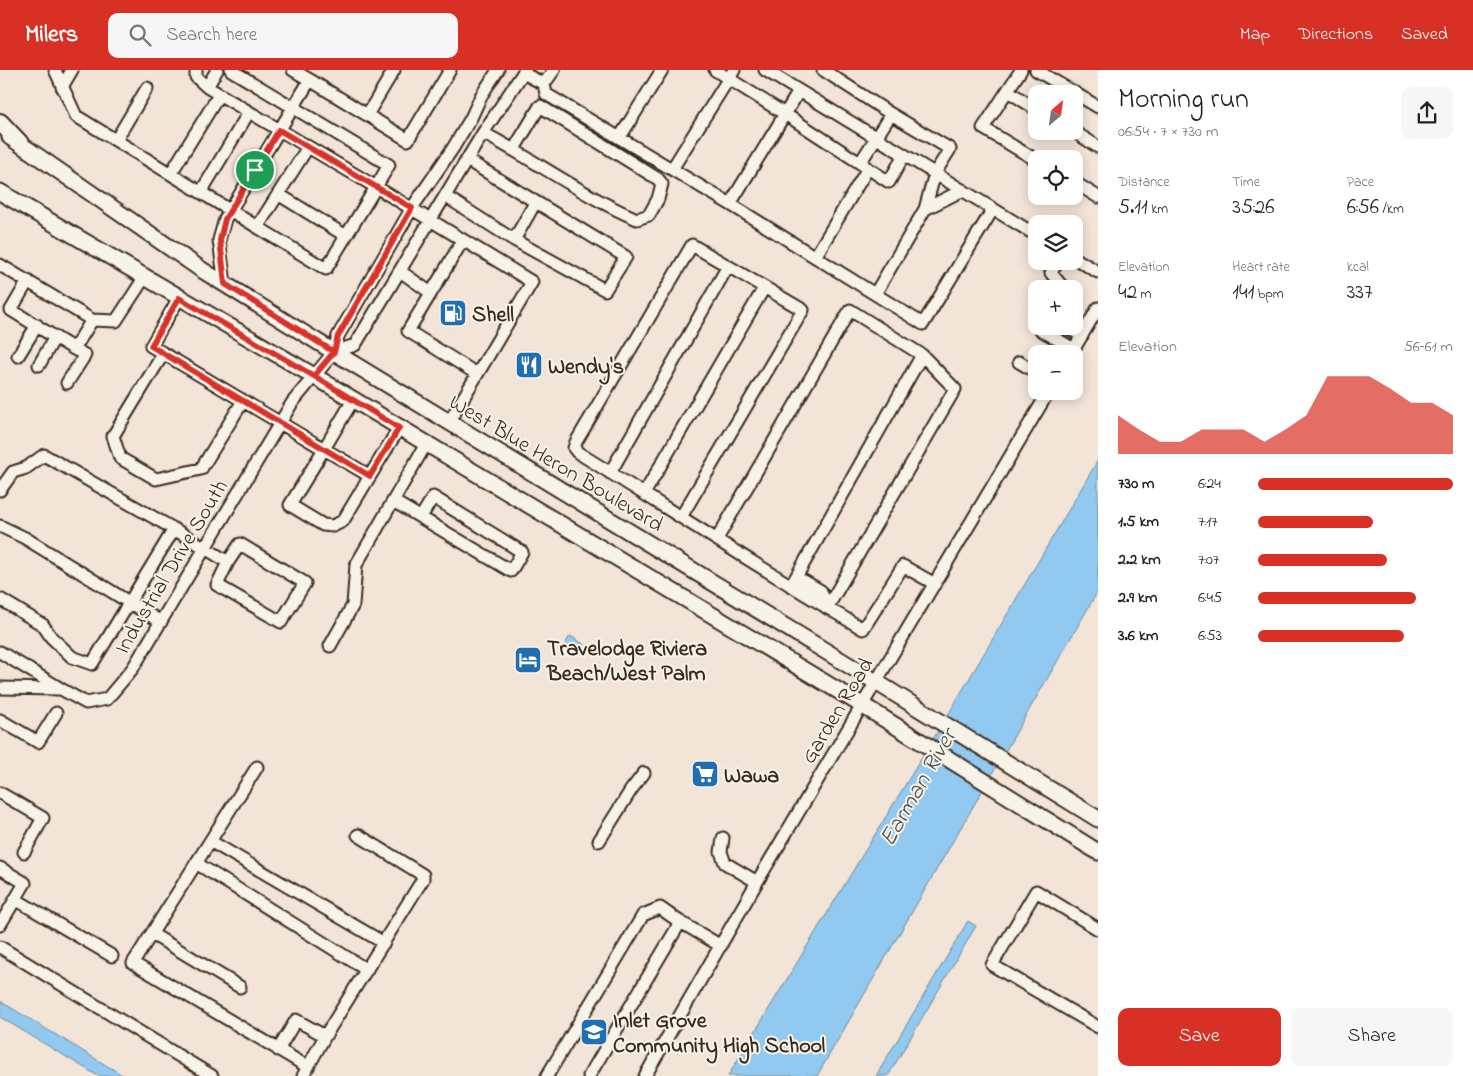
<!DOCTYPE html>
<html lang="en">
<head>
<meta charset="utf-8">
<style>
  :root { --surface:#fff; --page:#f6f6f6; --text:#222; --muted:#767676; --accent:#d93025 }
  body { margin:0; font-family:"Indie Flower",sans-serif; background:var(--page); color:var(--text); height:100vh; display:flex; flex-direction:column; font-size:19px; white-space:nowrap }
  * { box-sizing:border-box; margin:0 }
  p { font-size:16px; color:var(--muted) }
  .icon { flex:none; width:28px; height:28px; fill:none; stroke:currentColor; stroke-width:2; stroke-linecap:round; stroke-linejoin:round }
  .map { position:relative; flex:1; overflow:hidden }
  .panel { display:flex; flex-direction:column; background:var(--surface); width:375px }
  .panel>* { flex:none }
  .needle { width:32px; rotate:29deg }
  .fabs { position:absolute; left:1028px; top:15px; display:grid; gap:10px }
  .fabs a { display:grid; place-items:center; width:55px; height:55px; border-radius:10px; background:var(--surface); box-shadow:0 2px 12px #0003; font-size:25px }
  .pin { position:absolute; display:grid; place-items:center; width:42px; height:42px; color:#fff; margin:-21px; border:2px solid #fff; border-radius:50%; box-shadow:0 1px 5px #0007 }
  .round { display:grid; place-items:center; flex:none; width:52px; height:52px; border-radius:10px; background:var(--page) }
  .overview { display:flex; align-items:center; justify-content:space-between; height:85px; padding:0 20px }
  h1 { font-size:28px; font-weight:600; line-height:38px }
  .stats { display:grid; grid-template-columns:repeat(3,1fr); gap:8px; height:85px; padding:5px 20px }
  .stats div { display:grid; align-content:center }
  .stats b { font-size:21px; font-weight:600 }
  .stats small { font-size:14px; font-weight:400 }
  .stats p { font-size:14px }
  .chart { height:140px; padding:10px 20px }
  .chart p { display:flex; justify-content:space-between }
  .chart svg { width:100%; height:90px; margin-top:5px; fill:var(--accent); opacity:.7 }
  .primary-button { display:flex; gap:10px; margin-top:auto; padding:10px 20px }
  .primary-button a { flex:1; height:58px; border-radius:10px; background:var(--accent); color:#fff; font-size:20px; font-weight:600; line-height:58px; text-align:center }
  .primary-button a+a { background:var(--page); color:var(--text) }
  ul { padding:0 20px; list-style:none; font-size:16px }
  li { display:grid; grid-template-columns:80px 60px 1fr; align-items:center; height:38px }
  li i { height:12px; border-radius:6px; background:var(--accent) }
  header { display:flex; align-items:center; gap:30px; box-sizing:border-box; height:70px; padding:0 25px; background:var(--accent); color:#fff }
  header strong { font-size:24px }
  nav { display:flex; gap:28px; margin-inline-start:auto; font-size:18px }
  .search { width:350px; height:45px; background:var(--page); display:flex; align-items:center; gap:12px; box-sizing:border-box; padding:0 18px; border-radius:10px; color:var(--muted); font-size:19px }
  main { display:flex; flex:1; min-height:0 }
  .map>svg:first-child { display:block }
</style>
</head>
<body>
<header>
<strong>Milers</strong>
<div class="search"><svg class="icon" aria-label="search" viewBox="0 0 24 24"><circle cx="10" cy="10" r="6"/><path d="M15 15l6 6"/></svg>Search here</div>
<nav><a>Map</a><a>Directions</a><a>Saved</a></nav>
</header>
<main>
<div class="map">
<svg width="1098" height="1006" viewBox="0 0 1098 1006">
  <rect width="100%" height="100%" fill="#f3e4d8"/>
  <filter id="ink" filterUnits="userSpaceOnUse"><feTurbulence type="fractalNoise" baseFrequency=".02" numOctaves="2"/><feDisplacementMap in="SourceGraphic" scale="10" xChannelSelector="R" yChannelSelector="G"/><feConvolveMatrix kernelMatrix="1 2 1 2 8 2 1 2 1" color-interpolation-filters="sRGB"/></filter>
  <g filter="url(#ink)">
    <path fill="#91c9f0" stroke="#6f899c" d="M1098 390V521L817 1006H728L952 638Z
      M570 566 585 575 579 583 565 574Z
      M968 851 976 856 888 1006H876Z
      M0 931 124 1006H98L0 947Z"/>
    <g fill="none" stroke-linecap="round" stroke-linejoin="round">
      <g stroke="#3b2a1e" stroke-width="15">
        <path id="minor" d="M55 0 76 46 326 199 376 117 532 212 449 352
          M196 0V7L207 17
          M217 0 207 17 376 117 389 95 231 0
          M715 0 785 44 730 134
          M765 0 1036 165
          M823 0 891 44 950 79 935 103 925 139 875 224
          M1021 0 983 58 1036 90
          M1036 0 1098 37
          M523 3 544 14 554 0
          M310 10 408 70 450 0
          M544 14 546 24 730 134 923 254 993 139
          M62 17 72 0
          M799 21 785 44 889 112 904 85
          M1008 21 1036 39
          M367 45 394 0
          M1073 61 1098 77
          M483 63C535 90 583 126 637 149L649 145 658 129 662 114 658 109 540 36 514 79
          M620 67 662 0
          M116 70 147 18
          M860 93 891 44
          M672 99 734 0
          M171 103 219 25
          M1074 112 1098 127
          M201 122 249 42
          M278 124 346 166
          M445 126 514 170 605 220 626 187 467 90
          M925 139 963 120
          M258 156 308 77
          M514 170 535 133
          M815 187 868 98
          M1074 188 1098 202
          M1058 191 1051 203 1061 215 1062 219
          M0 195 92 250 116 251 144 208
          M400 201 431 223 408 261 477 304
          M28 211 11 240 74 279 92 250
          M225 214 219 170 225 149 310 10 293 0
          M431 223 463 170
          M179 228 151 276 324 379 353 330
          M1043 256 1041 260 1074 279
          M1065 256 1082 266
          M334 282 355 275 483 63 525 0
          M163 284 113 366 120 388 156 409 201 399 243 331
          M1071 284 1098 238
          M18 286 37 255
          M1019 292 1036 302
          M39 295 55 267
          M67 313 85 285 74 279
          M610 403 728 196
          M370 406 343 451 333 456 323 455 290 435 324 379 370 406 399 358
          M0 420 13 402 26 398 44 385 174 459
          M644 424 764 218
          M421 447 433 427 522 482 511 501 393 431 426 374
          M681 447 803 240 692 175 576 372 574 378 577 382C672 441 766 502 863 559L903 496 935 514
          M0 456 25 468 161 552
          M717 469 850 240 922 285 955 319 827 538
          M240 474 305 513 281 552 217 515 228 492Z
          M791 516 922 285
          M791 516 804 511 821 521 827 538
          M0 529 43 555 51 567 72 587 92 594 174 459 228 492
          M330 576 353 535 356 495 393 431
          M0 582 61 619 86 633 107 629 133 598 292 333 334 282 338 266 382 190 412 138 453 78 471 48 481 26 498 0
          M0 618 58 619
          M0 650 38 672 56 643
          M257 697 133 893 308 997
          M0 723 43 748 24 782
          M723 768 721 782 725 793 757 812
          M210 771 384 873
          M599 771 631 720 644 703
          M196 793 367 900
          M0 798 25 813 0 855
          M15 829 112 886
          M677 850 721 876
          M1098 859 1036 821 992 895 1098 957
          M152 864 240 917
          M0 877 212 1006
          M325 966 423 809V805L358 765
          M278 980 296 950 325 966 303 1006
          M547 1006 643 845 660 838 677 850 678 856 589 1006
          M645 1006 757 812 1049 321"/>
      </g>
      <g stroke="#3b2a1e" stroke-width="19">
        <path id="major" d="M10 67 202 200 334 282 850 596 1098 749
          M0 122 314 306 862 635 1098 782"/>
      </g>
      <g stroke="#3b2a1e" stroke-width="20">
        <path id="highway" d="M0 52 20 73"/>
      </g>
      <use href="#minor" stroke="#f7f3e8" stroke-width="11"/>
      <use href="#major" stroke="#f7f3e8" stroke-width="15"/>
      <use href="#highway" stroke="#f7f3e8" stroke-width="16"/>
    </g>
  </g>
  <g fill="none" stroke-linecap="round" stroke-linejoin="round" filter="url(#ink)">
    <g stroke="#fff" stroke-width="10">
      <path id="route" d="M255 100 225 149 220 170 225 214 334 282 314 306 179 228 151 276 370 406 399 358 314 306 334 282 338 266 412 138 279 60 255 100"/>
    </g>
    <use href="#route" stroke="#d93025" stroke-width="6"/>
  </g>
  <defs>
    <g id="fuel-square" transform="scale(1.4375)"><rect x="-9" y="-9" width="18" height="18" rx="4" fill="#1f6fb2" stroke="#f7f3e8"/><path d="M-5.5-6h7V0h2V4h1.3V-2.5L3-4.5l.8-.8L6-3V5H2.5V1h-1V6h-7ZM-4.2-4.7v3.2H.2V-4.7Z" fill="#fff"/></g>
    <g id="restaurant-square" transform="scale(1.4375)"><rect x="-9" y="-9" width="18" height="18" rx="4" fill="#1f6fb2" stroke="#f7f3e8"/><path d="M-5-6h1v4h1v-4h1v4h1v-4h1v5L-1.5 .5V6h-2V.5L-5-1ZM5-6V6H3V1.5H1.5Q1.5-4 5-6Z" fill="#fff"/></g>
    <g id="hotel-square" transform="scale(1.4375)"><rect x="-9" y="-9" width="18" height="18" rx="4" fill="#1f6fb2" stroke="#f7f3e8"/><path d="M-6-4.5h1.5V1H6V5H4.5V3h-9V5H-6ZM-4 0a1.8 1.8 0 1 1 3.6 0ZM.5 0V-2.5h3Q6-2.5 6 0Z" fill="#fff"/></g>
    <g id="supermarket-square" transform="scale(1.4375)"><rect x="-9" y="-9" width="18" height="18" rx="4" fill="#1f6fb2" stroke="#f7f3e8"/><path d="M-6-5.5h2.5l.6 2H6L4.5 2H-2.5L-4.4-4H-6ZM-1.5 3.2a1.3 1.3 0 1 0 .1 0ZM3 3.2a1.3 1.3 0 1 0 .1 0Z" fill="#fff"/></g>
    <g id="school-square" transform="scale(1.4375)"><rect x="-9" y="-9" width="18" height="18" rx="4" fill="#1f6fb2" stroke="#f7f3e8"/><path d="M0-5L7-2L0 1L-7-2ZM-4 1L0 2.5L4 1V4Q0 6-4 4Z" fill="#fff"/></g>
  </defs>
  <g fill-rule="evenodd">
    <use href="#fuel-square" x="453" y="243"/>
    <use href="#restaurant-square" x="529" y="295"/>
    <use href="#hotel-square" x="528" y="590"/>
    <use href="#supermarket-square" x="705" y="704"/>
    <use href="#school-square" x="594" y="962"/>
  </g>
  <g text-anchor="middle" stroke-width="4" stroke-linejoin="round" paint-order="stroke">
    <g font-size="22" font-weight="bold" fill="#3b2a1e" stroke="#f7f3e8" text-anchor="start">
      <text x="472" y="251">Shell</text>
      <text x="548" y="303">Wendy's</text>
      <text x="547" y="585">Travelodge Riviera<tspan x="547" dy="25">Beach/West Palm</tspan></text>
      <text x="724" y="712">Wawa</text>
      <text x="613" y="957">Inlet Grove<tspan x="613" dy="25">Community High School</tspan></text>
    </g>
    <g font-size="22" fill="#3b2a1e" stroke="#f7f3e8">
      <text transform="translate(557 392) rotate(31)" y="8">West Blue Heron Boulevard</text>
      <text transform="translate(170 496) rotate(-59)" y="8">Industrial Drive South</text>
      <text transform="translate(836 640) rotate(-59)" y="8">Garden Road</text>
    </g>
    <g font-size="24" font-style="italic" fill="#505252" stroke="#f7f3e8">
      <text transform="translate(917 717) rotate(-60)" y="8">Earman River</text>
    </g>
  </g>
</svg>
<div class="fabs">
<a><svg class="needle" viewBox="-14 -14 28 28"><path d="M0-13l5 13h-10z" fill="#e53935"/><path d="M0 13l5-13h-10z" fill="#767676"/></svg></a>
<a><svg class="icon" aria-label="locate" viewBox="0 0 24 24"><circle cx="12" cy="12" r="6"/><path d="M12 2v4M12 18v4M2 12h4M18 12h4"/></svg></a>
<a><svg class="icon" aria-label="layers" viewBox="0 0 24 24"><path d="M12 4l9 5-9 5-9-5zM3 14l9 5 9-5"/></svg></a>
<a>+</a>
<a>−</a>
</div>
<div class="pin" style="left:255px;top:100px;background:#1e9e55"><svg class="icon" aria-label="arrive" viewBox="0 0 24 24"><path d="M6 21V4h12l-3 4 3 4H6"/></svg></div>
</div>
<section class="panel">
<div class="overview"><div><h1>Morning run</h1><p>06:54 · 7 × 730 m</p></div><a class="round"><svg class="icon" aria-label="share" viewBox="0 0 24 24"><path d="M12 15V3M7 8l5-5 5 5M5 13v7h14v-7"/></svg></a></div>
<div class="stats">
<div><p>Distance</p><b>5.11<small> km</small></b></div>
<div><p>Time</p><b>35:26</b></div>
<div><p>Pace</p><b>6:56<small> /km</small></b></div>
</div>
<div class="stats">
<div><p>Elevation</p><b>42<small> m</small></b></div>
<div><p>Heart rate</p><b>141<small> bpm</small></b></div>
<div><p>kcal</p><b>337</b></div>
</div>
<div class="chart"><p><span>Elevation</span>56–61 m</p>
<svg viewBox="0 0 160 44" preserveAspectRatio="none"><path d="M0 44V25L10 32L20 38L30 38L40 32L50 32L60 32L70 38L80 32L90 25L100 6L110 6L120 6L130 12L140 19L150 19L160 25V44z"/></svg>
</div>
<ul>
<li><b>730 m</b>6:24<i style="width:100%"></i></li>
<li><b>1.5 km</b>7:17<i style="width:59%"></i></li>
<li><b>2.2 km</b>7:07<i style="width:66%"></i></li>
<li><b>2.9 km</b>6:45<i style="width:81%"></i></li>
<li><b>3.6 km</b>6:53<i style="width:75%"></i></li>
</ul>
<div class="primary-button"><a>Save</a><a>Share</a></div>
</section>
</main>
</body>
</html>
